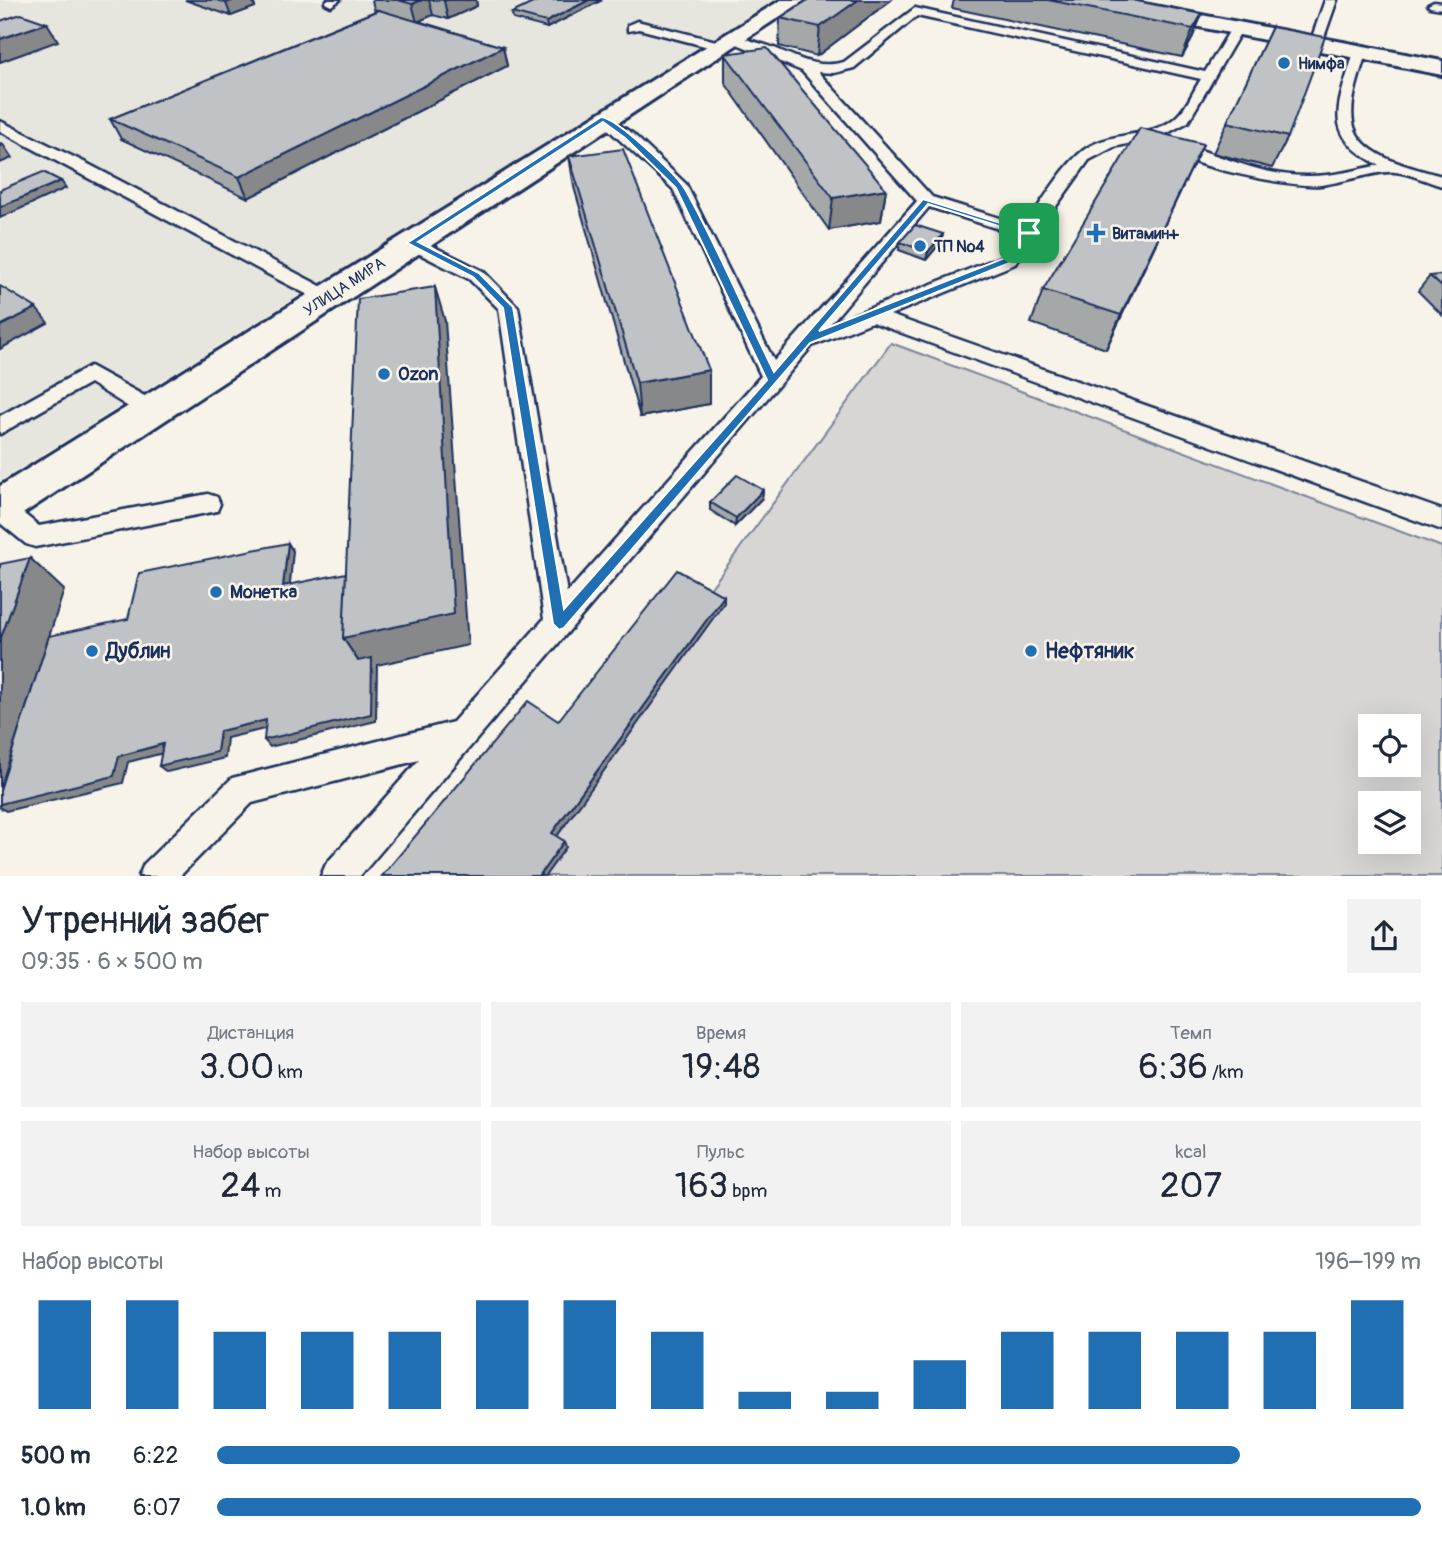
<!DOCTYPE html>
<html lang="ru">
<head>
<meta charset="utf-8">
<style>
  :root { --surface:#fff; --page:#f2f2f3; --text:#1f2937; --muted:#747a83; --accent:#1f6fb2 }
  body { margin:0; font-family:Pangolin,sans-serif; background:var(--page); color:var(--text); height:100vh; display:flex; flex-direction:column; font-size:26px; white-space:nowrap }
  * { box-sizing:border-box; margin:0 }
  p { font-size:23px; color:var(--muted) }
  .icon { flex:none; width:38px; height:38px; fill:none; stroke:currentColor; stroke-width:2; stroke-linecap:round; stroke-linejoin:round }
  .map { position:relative; height:876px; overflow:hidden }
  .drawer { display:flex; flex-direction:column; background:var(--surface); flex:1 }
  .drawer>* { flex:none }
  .tools { position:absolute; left:1358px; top:714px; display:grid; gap:14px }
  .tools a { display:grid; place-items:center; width:63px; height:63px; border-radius:0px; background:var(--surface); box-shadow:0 7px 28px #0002; font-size:35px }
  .pin { position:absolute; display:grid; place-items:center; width:60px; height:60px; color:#fff; margin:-30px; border-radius:14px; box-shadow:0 4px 10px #0006 }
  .round { display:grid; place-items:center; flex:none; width:74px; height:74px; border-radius:0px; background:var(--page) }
  .head { display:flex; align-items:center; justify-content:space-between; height:119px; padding:0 21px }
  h1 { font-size:38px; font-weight:600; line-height:52px }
  .figures { display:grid; grid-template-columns:repeat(3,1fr); gap:10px; height:119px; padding:7px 21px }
  .figures div { display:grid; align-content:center; border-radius:0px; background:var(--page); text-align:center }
  .figures b { font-size:35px; font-weight:600 }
  .figures small { font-size:19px; font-weight:400 }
  .figures p { font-size:19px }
  .chart { height:196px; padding:14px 21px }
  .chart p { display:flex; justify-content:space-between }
  .chart svg { width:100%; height:126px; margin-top:7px; stroke:var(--accent); stroke-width:6 }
  ul { padding:0 21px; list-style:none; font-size:23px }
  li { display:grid; grid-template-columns:112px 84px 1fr; align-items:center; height:52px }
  li i { height:18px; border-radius:9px; background:var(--accent) }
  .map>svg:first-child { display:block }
</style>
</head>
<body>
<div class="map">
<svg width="1442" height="876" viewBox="0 0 1442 876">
  <rect width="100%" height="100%" fill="#f7f3e8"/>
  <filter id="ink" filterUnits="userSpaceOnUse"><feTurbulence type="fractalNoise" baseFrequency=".0143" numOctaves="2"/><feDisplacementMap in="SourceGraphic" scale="14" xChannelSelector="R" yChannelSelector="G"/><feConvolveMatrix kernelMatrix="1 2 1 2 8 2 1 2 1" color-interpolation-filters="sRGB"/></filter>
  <g filter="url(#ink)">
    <path fill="#e6e5de" d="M0 0H776L0 481Z"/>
    <path fill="#d7d6d4" stroke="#798299" stroke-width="2" fill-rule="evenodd" d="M891 343 1442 547V876H392L707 593ZM1370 726H1409V765H1370ZM1370 803H1409V842H1370Z"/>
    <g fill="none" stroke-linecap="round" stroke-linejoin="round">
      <g stroke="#1b2f5e" stroke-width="5">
        <path id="lane" d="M327 0H340L331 6 325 3Z
          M1325 0H1337L1322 43 1316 47 1310 43Z
          M1434 2 1442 3V9L1430 7 1428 5Z
          M915 8 1205 72 1233 25 1243 28 1188 122 1162 136 1114 147 1089 160 1015 264 890 315 1442 510V530L872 322 812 346 360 876H321L326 864 419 760 252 803 180 876H139L144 864 232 778 453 722 544 619 499 309 469 279 406 247 403 243 406 239H418L483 271 518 307 567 593 761 376 673 189 597 119 604 115 632 133 686 184 774 361 917 201 802 71 725 39 731 35C744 39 757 42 769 46 796 56 815 70 844 62ZM917 16 1201 79C1193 91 1188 106 1177 116 1155 138 1117 131 1090 146 1066 159 1042 203 1025 226L932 197 818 72 834 73 854 68ZM929 207 1018 235 1003 256 830 324Z
          M637 21 724 43 726 46 720 50 639 29 628 31V25Z
          M1360 48 1366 52C1361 73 1349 100 1353 122 1358 157 1414 168 1442 176V186C1427 182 1410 173 1395 172 1378 170 1342 183 1321 185 1292 188 1179 165 1160 145L1168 140C1215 152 1259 177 1310 176 1333 176 1356 170 1379 165 1319 134 1339 105 1354 52Z
          M0 121 88 164 334 293 337 297 334 301H320L279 280 0 131Z
          M90 366 159 404 162 410 159 416 151 418 143 416 90 383 0 434V416Z
          M208 494 217 497 220 504 217 511 35 547 26 544 0 523V499L9 502 39 526Z"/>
      </g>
      <g stroke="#1b2f5e" stroke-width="6">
        <path id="secondary" d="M781 0H805L15 519 0 523V486Z
          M1083 0H1123L1442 61V75L1093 6Z"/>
      </g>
      <use href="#lane" fill="#f7f3e8" fill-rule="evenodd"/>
      <use href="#secondary" fill="#f7f3e8" fill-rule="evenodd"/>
    </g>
    <path fill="#a5a8a9" stroke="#1b2f5e" stroke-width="2" d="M185 0H252L255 7 231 16Z
      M372 0H476L477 6 448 19 433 15 418 21 503 47 507 66 248 198 121 139 110 119 378 10 374 9Z
      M602 0 547 28 513 19 512 13Z
      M891 0 817 56 779 46 780 18Z
      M954 0H1132L1202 14 1191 41 1182 57 952 8Z
      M1272 27 1288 137 1272 168 1213 153Z
      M725 54 886 189 881 221 829 230 725 83Z
      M1203 144 1106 349 1031 323 1043 290Z
      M569 156 709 370V404L640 417 574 187Z
      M943 234 941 242 926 260 899 250 900 242Z
      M1442 275V315L1418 291 1430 276Z
      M763 490 762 498 735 526 710 510V502Z"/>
    <path fill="#86888a" stroke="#1b2f5e" stroke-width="2" d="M234 0H252L255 7 231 16 226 3Z
      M422 0H429L433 15 417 22 412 4Z
      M447 0H476L477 6 448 19 444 1Z
      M589 0H602L547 28 546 22Z
      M858 0H891L817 56 820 27Z
      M1202 14 1191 41 1182 57 1193 29Z
      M47 23 58 41 0 62V39Z
      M503 47 507 66 248 198 239 177Z
      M2 143 12 158 0 163V144Z
      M1203 144 1188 175 1106 349 1121 315Z
      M61 181 66 188 0 218V207Z
      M886 189 881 221 829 230 833 198Z
      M943 234 941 242 926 260 928 252Z
      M435 287 445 321 468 645 377 665 376 721 270 747 264 740 363 668 343 638Z
      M36 308 48 323 0 349V326Z
      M709 370V404L640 417 637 383Z
      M763 490 762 498 735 526 736 518Z
      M288 543 293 551 289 594 283 586Z
      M30 558 64 590 0 789V640Z
      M724 596V603L555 839 552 833Z
      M266 720 273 727 227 738 225 758 167 772 159 766 220 731Z
      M163 744 171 751 128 762 123 783 6 811 0 808V804L119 756Z
      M564 841 566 847 545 876H539Z"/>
    <path fill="#c0c3c5" stroke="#1b2f5e" stroke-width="2" d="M217 0H234L226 3Z
      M398 0H422L412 4Z
      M539 0H589L546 22 512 13Z
      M808 0H858L820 27 780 18Z
      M1048 0H1132L1202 14 1193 29Z
      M379 10 503 47 239 177 110 119Z
      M21 14 47 23 0 39V21Z
      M1272 27 1325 37 1288 137 1227 122Z
      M767 48 886 189 833 198 725 54Z
      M1140 128 1203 144 1121 315 1043 290Z
      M623 149 709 370 637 383 569 156Z
      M43 172 61 181 0 207V190Z
      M915 225 943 234 928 252 900 242Z
      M1442 275V287L1430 276Z
      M0 286 36 308 0 326Z
      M435 287 454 614 343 638 358 299Z
      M737 475 763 490 736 518 710 502Z
      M288 543 283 586 346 573 343 638 358 661 372 658 371 714 264 740 266 720 220 731 217 752 159 766 163 744 119 756 114 776 0 804V790L49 636 128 619 139 573Z
      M30 558 0 640V564Z
      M677 570 724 596 552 833 564 841 539 876H382L528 701 558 721Z"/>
  </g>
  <path fill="#1f6fb2" stroke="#fff" stroke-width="2" fill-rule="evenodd" d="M601 117C617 118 676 174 685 189 718 247 744 311 774 372L923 199 1033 233 1012 262 810 343 564 628 559 630 553 624 503 308 473 277 407 243ZM603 122 625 138 676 188 767 380 564 609 513 307 479 273 418 242ZM928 204 1024 234 1005 258 819 331Z"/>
  <g fill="#1f6fb2" stroke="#f7f3e8" stroke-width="2.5">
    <circle cx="1284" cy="63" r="7"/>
    <path d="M1092.5 222.5h7v7h7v7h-7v7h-7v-7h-7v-7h7z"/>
    <circle cx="920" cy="246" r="7"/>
    <circle cx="384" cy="374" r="7"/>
    <circle cx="216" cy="592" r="7"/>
    <circle cx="92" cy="651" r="7"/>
    <circle cx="1031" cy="651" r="7"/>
  </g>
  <g text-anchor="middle" stroke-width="5" stroke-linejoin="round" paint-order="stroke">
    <g font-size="16" font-weight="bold" fill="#1b2f5e" stroke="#f7f3e8" text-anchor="start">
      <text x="1298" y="69">Нимфа</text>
      <text x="1112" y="239">Витамин+</text>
      <text x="934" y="252">ТП №4</text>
    </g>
    <g font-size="16" fill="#1b2f5e" stroke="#f7f3e8">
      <text transform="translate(344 286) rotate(-33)" y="6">УЛИЦА МИРА</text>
    </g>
    <g font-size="18" font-weight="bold" fill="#1b2f5e" stroke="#f7f3e8" text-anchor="start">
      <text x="398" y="380">Ozon</text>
      <text x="230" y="598">Монетка</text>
    </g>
    <g font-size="21" font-weight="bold" fill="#1b2f5e" stroke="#f7f3e8" text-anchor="start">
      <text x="106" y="658">Дублин</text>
      <text x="1045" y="658">Нефтяник</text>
    </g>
  </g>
</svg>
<div class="tools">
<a><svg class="icon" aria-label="locate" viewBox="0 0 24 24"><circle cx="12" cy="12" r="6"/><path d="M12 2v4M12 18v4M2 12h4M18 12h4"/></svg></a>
<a><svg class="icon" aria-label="layers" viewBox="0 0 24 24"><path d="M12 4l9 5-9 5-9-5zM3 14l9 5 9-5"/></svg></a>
</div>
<div class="pin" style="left:1029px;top:233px;background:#1e9e55"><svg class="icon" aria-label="arrive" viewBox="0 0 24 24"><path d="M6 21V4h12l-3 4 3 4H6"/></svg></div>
</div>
<section class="drawer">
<div class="head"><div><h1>Утренний забег</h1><p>09:35 · 6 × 500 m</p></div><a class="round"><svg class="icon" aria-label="share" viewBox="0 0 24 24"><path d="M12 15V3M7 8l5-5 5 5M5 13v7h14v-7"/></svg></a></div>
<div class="figures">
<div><p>Дистанция</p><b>3.00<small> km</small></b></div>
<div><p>Время</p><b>19:48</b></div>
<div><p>Темп</p><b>6:36<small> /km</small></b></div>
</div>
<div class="figures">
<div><p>Набор высоты</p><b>24<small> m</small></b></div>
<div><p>Пульс</p><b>163<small> bpm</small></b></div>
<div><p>kcal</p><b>207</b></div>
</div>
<div class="chart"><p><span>Набор высоты</span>196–199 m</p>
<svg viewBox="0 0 160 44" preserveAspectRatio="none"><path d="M5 44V6M15 44V6M25 44V17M35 44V17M45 44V17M55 44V6M65 44V6M75 44V17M85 44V38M95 44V38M105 44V27M115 44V17M125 44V17M135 44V17M145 44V17M155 44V6"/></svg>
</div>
<ul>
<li><b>500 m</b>6:22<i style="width:85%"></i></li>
<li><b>1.0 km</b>6:07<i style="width:100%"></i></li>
</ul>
</section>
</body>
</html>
